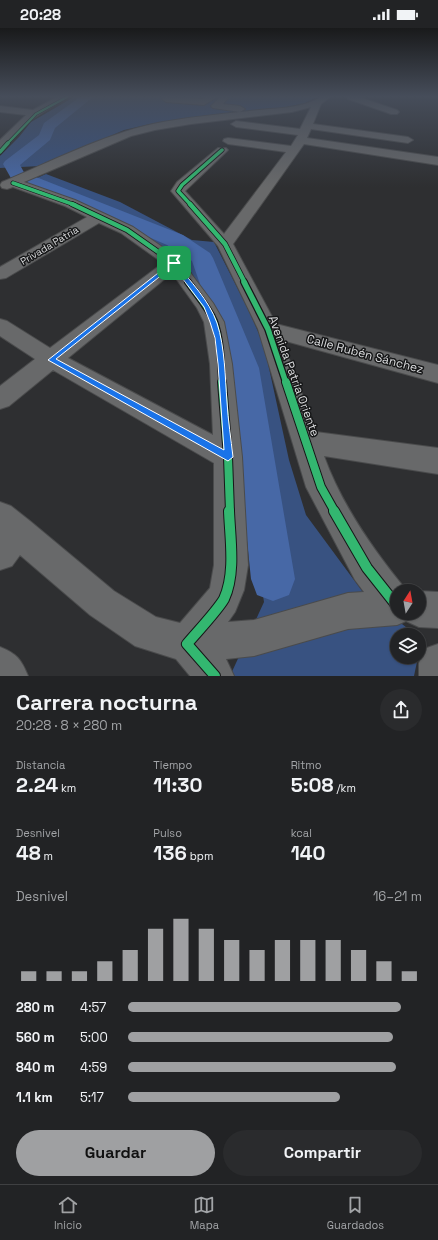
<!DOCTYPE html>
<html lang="es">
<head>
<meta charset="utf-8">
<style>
  :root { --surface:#222325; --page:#2a2b2d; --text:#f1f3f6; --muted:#a2a4a7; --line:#3f4042; --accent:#9fa0a2 }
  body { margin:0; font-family:"Space Grotesk",sans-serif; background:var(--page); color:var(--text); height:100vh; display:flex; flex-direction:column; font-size:15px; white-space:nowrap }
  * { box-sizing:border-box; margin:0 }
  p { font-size:13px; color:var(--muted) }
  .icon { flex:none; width:22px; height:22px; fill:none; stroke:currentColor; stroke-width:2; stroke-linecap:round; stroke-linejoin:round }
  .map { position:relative; height:648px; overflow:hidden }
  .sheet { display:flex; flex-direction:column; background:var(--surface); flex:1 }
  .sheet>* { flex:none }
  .needle { width:26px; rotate:11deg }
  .buttons { position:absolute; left:390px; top:556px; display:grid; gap:8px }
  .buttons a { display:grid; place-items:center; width:36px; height:36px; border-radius:50%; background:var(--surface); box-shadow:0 1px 3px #0004,0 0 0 1px var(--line); font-size:20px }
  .pin { position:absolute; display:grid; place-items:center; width:34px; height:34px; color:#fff; margin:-17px; border-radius:8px; box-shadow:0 2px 6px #0006 }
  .round { display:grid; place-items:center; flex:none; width:42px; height:42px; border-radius:21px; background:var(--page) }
  .headline { display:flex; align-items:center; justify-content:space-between; height:68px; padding:0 16px }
  h1 { font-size:22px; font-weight:600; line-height:30px }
  .stats { display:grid; grid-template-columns:repeat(3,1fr); gap:6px; height:68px; padding:4px 16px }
  .stats div { display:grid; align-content:center }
  .stats b { font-size:20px; font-weight:600 }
  .stats small { font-size:11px; font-weight:400 }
  .stats p { font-size:11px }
  .chart { height:112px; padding:8px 16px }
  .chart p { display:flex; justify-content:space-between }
  .chart svg { width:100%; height:72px; margin-top:4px; stroke:var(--accent); stroke-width:6 }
  .action { display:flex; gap:8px; margin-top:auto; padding:8px 16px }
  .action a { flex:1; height:46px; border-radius:24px; background:var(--accent); color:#111; font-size:16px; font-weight:600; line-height:46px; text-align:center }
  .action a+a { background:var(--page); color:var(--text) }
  ul { padding:0 16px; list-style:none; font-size:13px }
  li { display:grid; grid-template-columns:64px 48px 1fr; align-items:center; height:30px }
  li i { height:10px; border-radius:5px; background:var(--accent) }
  .status { display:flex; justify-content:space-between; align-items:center; height:28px; padding:0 20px; background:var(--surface); direction:ltr }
  .status svg { height:11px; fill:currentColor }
  .dock { display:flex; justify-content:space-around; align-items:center; height:56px; border-top:1px solid var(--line); background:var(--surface); font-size:11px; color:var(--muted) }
  .dock a { display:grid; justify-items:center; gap:2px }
  .dock .active { color:var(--accent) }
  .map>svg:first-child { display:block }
</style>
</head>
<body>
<div class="status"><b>20:28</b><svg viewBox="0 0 49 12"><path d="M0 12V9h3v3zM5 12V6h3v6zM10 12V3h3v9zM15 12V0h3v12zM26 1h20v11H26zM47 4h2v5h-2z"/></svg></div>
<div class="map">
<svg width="438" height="648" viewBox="0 0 438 648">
  <rect width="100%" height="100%" fill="#2e2f31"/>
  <path fill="#385281" d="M74 69H317L305 75 277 81 150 96 124 102 41 138 0 140V128L19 109 31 94Z
    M46 146 120 174 192 212 214 214 248 281 264 317 289 432 306 487 365 567 416 607H397V629H418L414 648H230L264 574 220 298 189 240 170 225 23 156Z"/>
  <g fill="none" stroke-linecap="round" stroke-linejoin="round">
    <path fill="#4768a6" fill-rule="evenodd" d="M80 69H93L55 100 50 112 20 137 26 148 24 152 18 153 12 152 3 136 5 133 39 107 44 95Z
      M36 149 183 207 210 225 213 230 259 340 295 551 289 567 273 573 257 567 251 551 229 340 192 233 167 217 30 158 27 154 30 150Z"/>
    <g stroke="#4a4b4c" stroke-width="2">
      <path id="minor" d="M57 69H67L29 93 4 121 0 122V112L26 87 0 84V78L33 82Z
        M163 69 202 71 207 69H217L204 77 166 74 162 71Z
        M220 69H229L223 76 240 78 245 81 240 84 213 80 211 78Z
        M321 69H330L321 76 313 96 408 109 413 112 408 115 311 101 307 110 438 129V137L304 116 233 216 276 296 438 337V355L282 312 316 404 438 420V446L324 428C342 478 374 523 407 563H397V585H419V563L438 564V600L419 599 406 593 397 597 348 601 254 628 226 631 234 648H190L176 631 135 618 90 587 20 527 12 538 0 542V474L11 478 30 493 114 563 156 589 180 595 210 560 214 537V435L53 342 9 378 0 381V358L35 331 0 308V291L7 293 50 320 163 235 121 205 99 195 6 250 0 251V239L87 189 65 178 13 159 7 161 2 160 0 157 2 154C50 134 103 107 153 96 187 89 224 86 259 82 279 80 303 80 321 69ZM311 79 300 101 236 93 231 96 236 99 298 107 291 118 228 110 224 111 223 113 228 116 286 124 224 206 185 163 226 124 228 122 226 120H218L177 154 171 163 218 218 258 301 306 459 355 552 364 564 348 565 254 592 228 594 235 584 244 562 248 537 242 429 232 336 224 294 213 275 180 231 133 199 75 172 24 154 131 108 155 102 191 96 292 84ZM172 245 197 280 204 294 210 336 213 407 68 330Z
        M347 69H359L397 82 399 84 397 86H391L348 71Z
        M438 616V648H419V635L424 621Z
        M0 619C17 626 21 631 28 648H0Z"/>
    </g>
    <use href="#minor" fill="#68696a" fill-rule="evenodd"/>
    <g stroke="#161718" stroke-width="3.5">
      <path id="cycleway-far5" d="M7 116 36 86 67 69"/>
    </g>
    <g stroke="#161718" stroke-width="5">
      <path id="cycleway-far4" d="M0 124 8 115
        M13 155 75 177
        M191 177 178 163 182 157 222 122"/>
    </g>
    <g stroke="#161718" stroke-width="6">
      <path id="cycleway-far3" d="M72 176 127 202 174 235 189 255
        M190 176 225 216 245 255"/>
    </g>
    <g stroke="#161718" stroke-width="8">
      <path id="cycleway-far2" d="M188 254C197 267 208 279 214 293 221 312 221 335 222 355
        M244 254 268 301 286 355"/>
    </g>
    <g stroke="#161718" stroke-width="10">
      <path id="cycleway-far1" d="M222 354 228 429 230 484
        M286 354 321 459 335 484"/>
    </g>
    <g stroke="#161718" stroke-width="12">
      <path id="cycleway" d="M334 483 367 540 397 578
        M215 648 187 616C197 604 217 583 224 571 236 545 230 510 229 483"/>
    </g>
    <use href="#cycleway-far5" stroke="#33b770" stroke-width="2.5"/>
    <use href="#cycleway-far4" stroke="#33b770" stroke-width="3.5"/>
    <use href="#cycleway-far3" stroke="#33b770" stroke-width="4.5"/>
    <use href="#cycleway-far2" stroke="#33b770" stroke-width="5.5"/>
    <use href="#cycleway-far1" stroke="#33b770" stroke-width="8"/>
    <use href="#cycleway" stroke="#33b770" stroke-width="10"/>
  </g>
  <linearGradient id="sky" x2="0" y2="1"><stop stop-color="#191a1b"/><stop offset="0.43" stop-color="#464d5a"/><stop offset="1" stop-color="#464d5a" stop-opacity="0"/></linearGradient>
  <rect width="438" height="159" fill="url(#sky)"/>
  <path fill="#1a73e8" stroke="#fff" fill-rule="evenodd" d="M172 234H175C190 253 209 272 217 295 225 320 225 348 227 374 228 392 231 411 233 429L228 433 48 332ZM173 238 204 279 210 294 215 310 218 336 224 422 56 331Z"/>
  <g text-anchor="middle" stroke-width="3" stroke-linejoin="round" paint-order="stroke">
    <g font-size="10" fill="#dcdddf" stroke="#161718">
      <text transform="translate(49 217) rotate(-31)" y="4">Privada Patria</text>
    </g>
    <g font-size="12" fill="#dcdddf" stroke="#161718">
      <text transform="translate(365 326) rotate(15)" y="4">Calle Rubén Sánchez</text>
      <text transform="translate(294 348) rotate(70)" y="4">Avenida Patria Oriente</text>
    </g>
  </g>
</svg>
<div class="buttons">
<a><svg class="needle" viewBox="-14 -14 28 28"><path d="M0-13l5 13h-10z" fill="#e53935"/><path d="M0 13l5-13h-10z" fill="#a2a4a7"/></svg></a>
<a><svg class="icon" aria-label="layers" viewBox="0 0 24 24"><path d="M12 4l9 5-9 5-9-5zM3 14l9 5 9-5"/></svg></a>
</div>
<div class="pin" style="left:174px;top:235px;background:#1e9e55"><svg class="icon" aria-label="arrive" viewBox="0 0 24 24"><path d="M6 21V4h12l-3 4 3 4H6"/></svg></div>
</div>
<section class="sheet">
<div class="headline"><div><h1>Carrera nocturna</h1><p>20:28 · 8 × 280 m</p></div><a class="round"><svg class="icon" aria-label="share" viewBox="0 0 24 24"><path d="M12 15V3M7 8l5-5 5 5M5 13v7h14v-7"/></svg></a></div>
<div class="stats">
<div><p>Distancia</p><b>2.24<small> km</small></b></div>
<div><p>Tiempo</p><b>11:30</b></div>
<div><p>Ritmo</p><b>5:08<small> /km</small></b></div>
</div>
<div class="stats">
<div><p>Desnivel</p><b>48<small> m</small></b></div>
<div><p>Pulso</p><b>136<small> bpm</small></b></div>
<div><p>kcal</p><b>140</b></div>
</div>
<div class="chart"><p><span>Desnivel</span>16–21 m</p>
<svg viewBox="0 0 160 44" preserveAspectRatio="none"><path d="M5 44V38M15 44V38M25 44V38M35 44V32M45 44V25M55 44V12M65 44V6M75 44V12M85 44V19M95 44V25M105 44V19M115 44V19M125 44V19M135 44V25M145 44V32M155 44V38"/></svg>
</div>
<ul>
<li><b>280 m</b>4:57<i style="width:93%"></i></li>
<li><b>560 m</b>5:00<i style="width:90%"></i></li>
<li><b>840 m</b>4:59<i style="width:91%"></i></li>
<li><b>1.1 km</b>5:17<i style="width:72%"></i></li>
</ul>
<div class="action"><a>Guardar</a><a>Compartir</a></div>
</section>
<nav class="dock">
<a class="active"><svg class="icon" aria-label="home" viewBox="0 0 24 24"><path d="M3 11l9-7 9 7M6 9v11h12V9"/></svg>Inicio</a>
<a><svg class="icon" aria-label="map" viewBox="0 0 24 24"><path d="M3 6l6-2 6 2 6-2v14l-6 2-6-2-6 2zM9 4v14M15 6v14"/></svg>Mapa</a>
<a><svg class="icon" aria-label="saved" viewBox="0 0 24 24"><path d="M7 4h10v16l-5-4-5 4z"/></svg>Guardados</a>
</nav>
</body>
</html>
